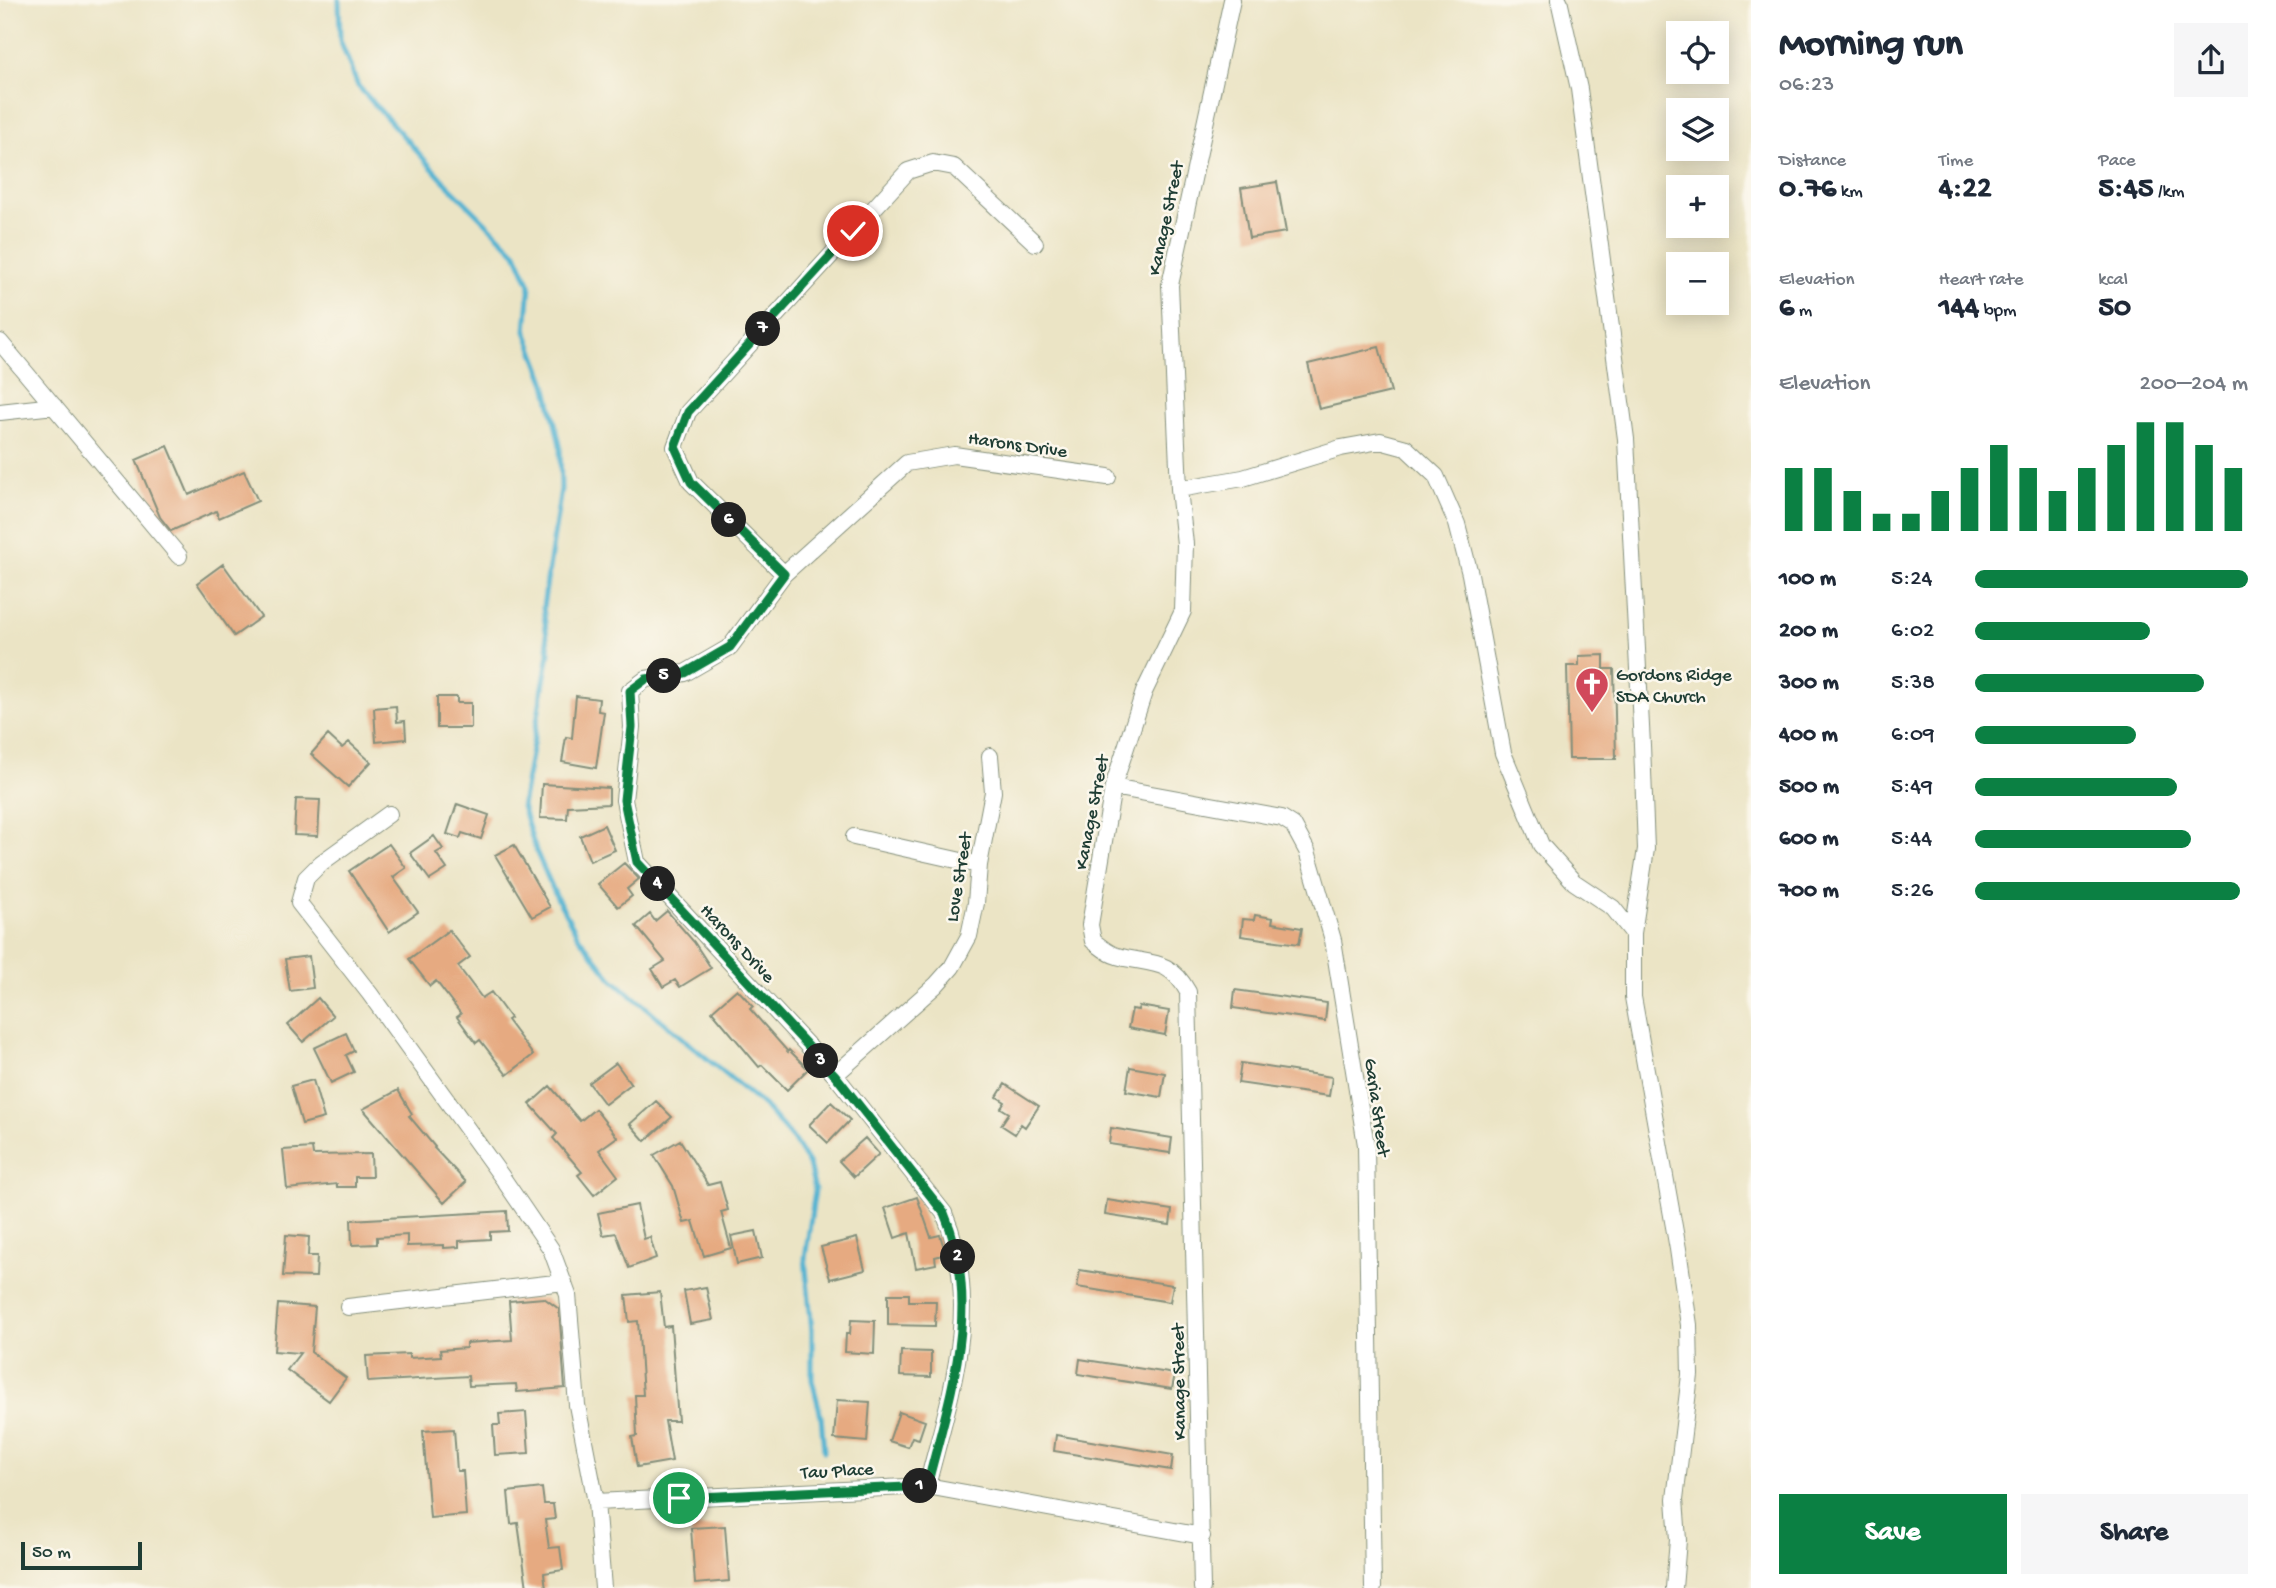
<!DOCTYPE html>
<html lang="en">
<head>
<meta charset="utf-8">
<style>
  :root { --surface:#fff; --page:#f6f6f7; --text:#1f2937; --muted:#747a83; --accent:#0b8043 }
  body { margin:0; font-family:"Gochi Hand",sans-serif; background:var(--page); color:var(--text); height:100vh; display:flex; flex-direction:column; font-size:26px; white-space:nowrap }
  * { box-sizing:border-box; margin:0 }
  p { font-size:23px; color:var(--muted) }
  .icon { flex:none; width:38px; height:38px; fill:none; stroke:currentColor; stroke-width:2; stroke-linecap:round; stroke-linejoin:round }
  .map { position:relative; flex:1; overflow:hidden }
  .drawer { display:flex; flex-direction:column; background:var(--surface); width:525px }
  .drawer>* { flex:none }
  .controls { position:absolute; left:1666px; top:21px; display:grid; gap:14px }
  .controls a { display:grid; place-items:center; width:63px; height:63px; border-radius:0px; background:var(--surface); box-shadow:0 4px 18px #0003; font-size:35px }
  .scale { position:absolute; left:21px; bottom:18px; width:121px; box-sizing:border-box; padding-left:7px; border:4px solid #1f3d34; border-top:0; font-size:19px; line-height:24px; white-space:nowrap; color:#1f3d34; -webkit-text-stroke:5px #fbf7ec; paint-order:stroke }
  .pin { position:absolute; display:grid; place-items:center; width:60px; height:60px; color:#fff; margin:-30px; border:4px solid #fff; border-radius:50%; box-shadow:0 2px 7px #0007 }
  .km { position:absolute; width:35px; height:35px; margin:-18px; border-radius:50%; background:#222; color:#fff; font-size:19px; line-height:35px; text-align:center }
  .round { display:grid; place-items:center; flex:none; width:74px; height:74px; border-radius:0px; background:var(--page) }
  .summary { display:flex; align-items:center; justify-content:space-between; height:119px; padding:0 28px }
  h1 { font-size:38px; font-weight:700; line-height:52px }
  .metrics { display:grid; grid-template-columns:repeat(3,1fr); gap:10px; height:119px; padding:7px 28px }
  .metrics div { display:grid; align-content:center }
  .metrics b { font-size:30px; font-weight:700 }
  .metrics small { font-size:19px; font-weight:400 }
  .metrics p { font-size:19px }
  .chart { height:196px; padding:14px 28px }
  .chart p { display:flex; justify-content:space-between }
  .chart svg { width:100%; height:126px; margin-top:7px; stroke:var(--accent); stroke-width:6 }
  .button { display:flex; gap:14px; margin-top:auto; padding:14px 28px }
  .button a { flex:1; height:80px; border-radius:0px; background:var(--accent); color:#fff; font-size:28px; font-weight:700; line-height:80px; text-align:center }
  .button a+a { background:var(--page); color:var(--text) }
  ul { padding:0 28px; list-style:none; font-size:23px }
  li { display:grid; grid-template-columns:112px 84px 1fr; align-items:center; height:52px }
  li i { height:18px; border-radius:9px; background:var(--accent) }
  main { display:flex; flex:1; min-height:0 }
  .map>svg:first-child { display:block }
</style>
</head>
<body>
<main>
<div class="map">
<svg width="1751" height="1588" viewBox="0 0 1751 1588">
  <rect width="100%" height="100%" fill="#fbf7ec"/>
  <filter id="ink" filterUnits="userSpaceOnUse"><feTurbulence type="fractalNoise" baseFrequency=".0143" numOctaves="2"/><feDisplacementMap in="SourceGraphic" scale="14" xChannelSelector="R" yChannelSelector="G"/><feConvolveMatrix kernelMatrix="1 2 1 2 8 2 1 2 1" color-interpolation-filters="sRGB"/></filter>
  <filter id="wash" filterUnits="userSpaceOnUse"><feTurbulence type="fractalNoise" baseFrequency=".00686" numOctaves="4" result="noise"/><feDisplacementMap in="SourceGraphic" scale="28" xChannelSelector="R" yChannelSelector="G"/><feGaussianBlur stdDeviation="1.57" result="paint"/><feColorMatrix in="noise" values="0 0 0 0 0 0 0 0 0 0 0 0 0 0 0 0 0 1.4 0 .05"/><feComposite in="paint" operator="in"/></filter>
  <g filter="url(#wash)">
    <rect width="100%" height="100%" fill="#ebe4c5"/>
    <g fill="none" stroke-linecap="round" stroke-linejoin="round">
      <path stroke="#52b3d1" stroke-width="5" d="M339 0 340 40 358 86 442 179 516 253 530 285 526 331 546 384 560 445 561 489 543 607 549 653 522 806 536 851 557 898 578 936 612 979 765 1107 793 1139 809 1165 815 1190 805 1258 812 1331V1380L821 1416 824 1451"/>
    </g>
    <g id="blocks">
      <path fill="#e6aa81" d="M1277 182 1286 232 1249 238 1241 188Z
        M1379 347 1391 392 1319 409 1308 364Z
        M168 446 189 495 244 471 258 501 219 518 216 511 171 531 160 517 136 460Z
        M223 564 261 617 234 636 197 583Z
        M1604 655V669H1614L1616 759H1569L1567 666H1579V656Z
        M576 696 599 699 598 711 604 712 596 768 562 762 566 737 572 738Z
        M437 697H457V703H471V728H437Z
        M396 706 397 722 405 721 406 739 376 742 374 708Z
        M328 735 342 748 349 742 371 762 348 787 311 754Z
        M542 784 609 788V804L568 806 567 819 540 818Z
        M296 799 320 800 318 836 294 835Z
        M457 804 489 815 481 839 462 833 460 838 447 834Z
        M604 825 615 850 590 861 580 836Z
        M434 836 443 849 436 853 447 869 430 880 410 853Z
        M389 844 406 868 393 877 418 912 389 932 349 871Z
        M514 845 550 907 532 917 495 855Z
        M624 863 639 879 627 889 632 896 618 907 598 884Z
        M667 911 694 942 711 968 680 987 675 980 663 987 652 969 665 961 636 926 650 914 655 921Z
        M1255 915 1273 918 1272 923 1302 928 1299 944 1241 936 1243 919 1254 920Z
        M449 930 470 957 458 966 482 998 491 992 510 1018 507 1020 533 1055 507 1075 480 1040 476 1043 457 1017 461 1014 436 981 430 986 409 959Z
        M309 956 313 988 290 991 285 959Z
        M737 989 753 1006 750 1009 788 1052 789 1050 808 1069 787 1090 762 1065 759 1067 712 1011Z
        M1235 990 1327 1003 1325 1021 1233 1008Z
        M318 998 333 1016 303 1042 288 1025Z
        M1139 1006 1169 1011 1165 1035 1128 1028 1132 1009 1138 1010Z
        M346 1033 354 1051 346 1055 354 1072 331 1083 314 1048Z
        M616 1063 631 1084 605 1104 589 1083Z
        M1241 1063 1332 1077 1329 1096 1238 1083Z
        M1130 1067 1165 1073 1161 1097 1126 1091Z
        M313 1080 324 1118 302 1124 291 1086Z
        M1005 1084 1039 1106 1025 1127 1021 1124 1015 1134 1001 1125 1009 1113 1001 1108 1005 1102 997 1097Z
        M550 1086 580 1121 595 1109 617 1137 599 1150 618 1176 594 1195 578 1175 582 1172 553 1138 557 1134 530 1104Z
        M398 1090 412 1114 409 1116 435 1147 434 1148 466 1182 444 1203 363 1109Z
        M656 1101 672 1117 645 1141 630 1124Z
        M831 1102 850 1120 828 1143 809 1125Z
        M1111 1128 1172 1138 1170 1153 1109 1144Z
        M865 1138 879 1154 854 1177 839 1161Z
        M680 1140 708 1185 720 1182 728 1210 721 1212 731 1248 704 1256 693 1221 684 1223 673 1186 654 1155Z
        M312 1148 313 1155 371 1154 372 1177H355V1187H337V1184L287 1189 283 1150Z
        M917 1197 931 1237 940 1235 946 1254 935 1257 936 1264 916 1268 909 1233 895 1238 885 1208Z
        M1107 1200 1172 1210 1170 1225 1105 1215Z
        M637 1205 644 1239 650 1237 656 1258 629 1268 616 1233 603 1235 598 1213Z
        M507 1211 508 1231 490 1232V1239L459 1241V1247L444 1248V1245L407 1246V1235L377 1237V1244L352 1245 351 1220Z
        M756 1231 762 1258 737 1264 731 1236Z
        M286 1235 309 1237 308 1256H317L316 1277 283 1276Z
        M857 1238 865 1270 830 1279 821 1247Z
        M1080 1270 1173 1285 1170 1302 1077 1287Z
        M706 1287 713 1320 690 1324 684 1291Z
        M660 1292 664 1327 671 1326 678 1421H665L672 1461 637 1467 632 1437 637 1436 635 1395H643L638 1321 629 1322 626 1295Z
        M888 1294H909V1301H936L935 1326 888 1325Z
        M544 1298 559 1309 565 1388 517 1392 516 1384 469 1386 468 1376 368 1382 366 1356 409 1354V1358L441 1356 440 1350 466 1348V1343L512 1340 509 1301Z
        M278 1304 315 1307 311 1352 346 1378 329 1401 287 1370 300 1353 274 1351Z
        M851 1320 875 1321 874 1354 845 1352 846 1334H850Z
        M901 1351 931 1352V1377L900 1376Z
        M1080 1359 1175 1374 1172 1389 1078 1374Z
        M837 1400 870 1402 867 1442 834 1439Z
        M526 1412 529 1453 495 1455 493 1425H500L499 1414Z
        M899 1412 925 1421 919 1439 912 1437 908 1447 889 1441Z
        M454 1429 457 1471H463L466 1515 430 1518 423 1431Z
        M1056 1435 1173 1455 1171 1470 1054 1451Z
        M542 1488 544 1504H553L555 1519 545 1520 549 1548 560 1547 563 1570 544 1573 546 1588H527L518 1523 511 1524 508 1492Z
        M725 1526 729 1581 695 1584 691 1528Z"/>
    </g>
  </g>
  <g filter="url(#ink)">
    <use href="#blocks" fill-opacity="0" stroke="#85907c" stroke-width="2"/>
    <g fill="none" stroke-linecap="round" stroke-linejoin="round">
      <g stroke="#85907c" stroke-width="18">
        <path id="street" d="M1559 0 1579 89 1626 439 1642 745 1646 849 1633 933V997L1678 1249 1689 1325 1690 1375 1675 1499 1678 1540 1674 1588
          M0 342 179 556
          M0 412 54 406
          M1179 489 1243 478 1341 448 1380 441 1406 448 1436 476 1457 524 1470 574 1503 753 1541 845 1574 882 1613 908 1633 933
          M784 574 691 482 675 447 688 412 908 171 933 163 954 167 1035 243
          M1113 787 1282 818 1293 825 1307 851 1333 940 1366 1145 1373 1588
          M389 814 321 863 306 878 299 903 370 994 502 1177 551 1249 568 1295 577 1405 596 1502 603 1588
          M854 837 979 865
          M835 1075 936 985 952 967 969 936 976 903 979 865 993 792 990 756
          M348 1307 564 1282
          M927 1486C950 1395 983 1305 944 1213L835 1075 637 862 624 800 632 727 630 691 646 679 685 673 730 647 784 574 907 463 954 455 1108 477
          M596 1502 927 1486 1202 1536
          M1202 1588 1188 992C1169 957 1150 965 1117 956 1108 954 1100 946 1093 941L1090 925 1113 787 1144 692 1183 611 1185 544 1179 489 1170 285 1232 0"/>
      </g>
      <use href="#street" stroke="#fff" stroke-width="16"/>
    </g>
  </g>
  <g fill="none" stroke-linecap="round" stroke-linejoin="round" filter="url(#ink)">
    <g stroke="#fff" stroke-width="14">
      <path id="route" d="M679 1498 927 1486C950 1395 983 1305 944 1213L835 1075 637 862 624 800 632 727 630 691 646 679 685 673 730 647 784 574 691 482 675 447 688 412 853 231"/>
    </g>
    <use href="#route" stroke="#0b8043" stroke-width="9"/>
  </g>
  <defs>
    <g id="church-pin" transform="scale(1.75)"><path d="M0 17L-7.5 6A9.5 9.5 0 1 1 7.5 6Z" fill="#d1495b" stroke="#fbf7ec"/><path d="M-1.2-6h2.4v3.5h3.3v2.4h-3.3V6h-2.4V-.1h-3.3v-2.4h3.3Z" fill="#fff"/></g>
  </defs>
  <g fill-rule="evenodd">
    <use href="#church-pin" x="1592" y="684"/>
  </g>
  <g text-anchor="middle" stroke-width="5" stroke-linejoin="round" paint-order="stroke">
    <g font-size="19" fill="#1f3d34" stroke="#fbf7ec">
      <text transform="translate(1164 218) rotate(-78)" y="7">Kanage Street</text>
      <text transform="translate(1018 443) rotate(8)" y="7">Harons Drive</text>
      <text transform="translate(1090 812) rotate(-79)" y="7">Kanage Street</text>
      <text transform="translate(957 877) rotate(-81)" y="7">Love Street</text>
      <text transform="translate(739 942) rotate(47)" y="7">Harons Drive</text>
      <text transform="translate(1379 1107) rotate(82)" y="7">Garia Street</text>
      <text transform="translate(1177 1382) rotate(-91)" y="7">Kanage Street</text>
      <text transform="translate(837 1469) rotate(-3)" y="7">Tau Place</text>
    </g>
    <g font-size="19" fill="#1f3d34" stroke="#fbf7ec" text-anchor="start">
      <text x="1616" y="680">Gordons Ridge<tspan x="1616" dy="22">SDA Church</tspan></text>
    </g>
  </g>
</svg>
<div class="controls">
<a><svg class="icon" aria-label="locate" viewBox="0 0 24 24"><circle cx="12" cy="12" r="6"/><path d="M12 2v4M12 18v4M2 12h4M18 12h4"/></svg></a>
<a><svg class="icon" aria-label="layers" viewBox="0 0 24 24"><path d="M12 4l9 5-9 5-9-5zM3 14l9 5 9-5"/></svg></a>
<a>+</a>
<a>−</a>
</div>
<div class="scale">50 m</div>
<div class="pin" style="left:679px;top:1498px;background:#1e9e55"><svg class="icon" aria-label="arrive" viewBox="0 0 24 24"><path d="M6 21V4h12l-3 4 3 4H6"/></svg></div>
<div class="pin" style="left:853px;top:231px;background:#d93025"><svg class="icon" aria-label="check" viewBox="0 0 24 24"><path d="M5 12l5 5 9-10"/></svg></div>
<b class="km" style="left:920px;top:1486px">1</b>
<b class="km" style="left:958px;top:1257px">2</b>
<b class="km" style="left:821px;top:1061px">3</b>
<b class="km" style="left:658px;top:884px">4</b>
<b class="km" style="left:664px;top:676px">5</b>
<b class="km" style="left:729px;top:520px">6</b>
<b class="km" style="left:763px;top:329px">7</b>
</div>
<section class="drawer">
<div class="summary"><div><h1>Morning run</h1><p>06:23</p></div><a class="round"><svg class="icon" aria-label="share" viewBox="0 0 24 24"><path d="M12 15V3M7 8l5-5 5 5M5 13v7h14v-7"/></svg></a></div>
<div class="metrics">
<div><p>Distance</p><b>0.76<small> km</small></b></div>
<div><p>Time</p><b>4:22</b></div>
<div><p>Pace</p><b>5:45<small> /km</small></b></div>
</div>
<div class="metrics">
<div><p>Elevation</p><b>6<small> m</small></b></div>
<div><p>Heart rate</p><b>144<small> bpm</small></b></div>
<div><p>kcal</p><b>50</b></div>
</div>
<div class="chart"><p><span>Elevation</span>200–204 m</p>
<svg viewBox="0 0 160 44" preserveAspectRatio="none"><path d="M5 44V22M15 44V22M25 44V30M35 44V38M45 44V38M55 44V30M65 44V22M75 44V14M85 44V22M95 44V30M105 44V22M115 44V14M125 44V6M135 44V6M145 44V14M155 44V22"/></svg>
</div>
<ul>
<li><b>100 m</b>5:24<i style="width:100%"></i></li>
<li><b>200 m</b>6:02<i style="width:64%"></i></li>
<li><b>300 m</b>5:38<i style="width:84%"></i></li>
<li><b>400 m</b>6:09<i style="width:59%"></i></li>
<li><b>500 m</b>5:49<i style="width:74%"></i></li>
<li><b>600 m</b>5:44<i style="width:79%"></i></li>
<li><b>700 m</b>5:26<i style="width:97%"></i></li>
</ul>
<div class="button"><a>Save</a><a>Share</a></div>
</section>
</main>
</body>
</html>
